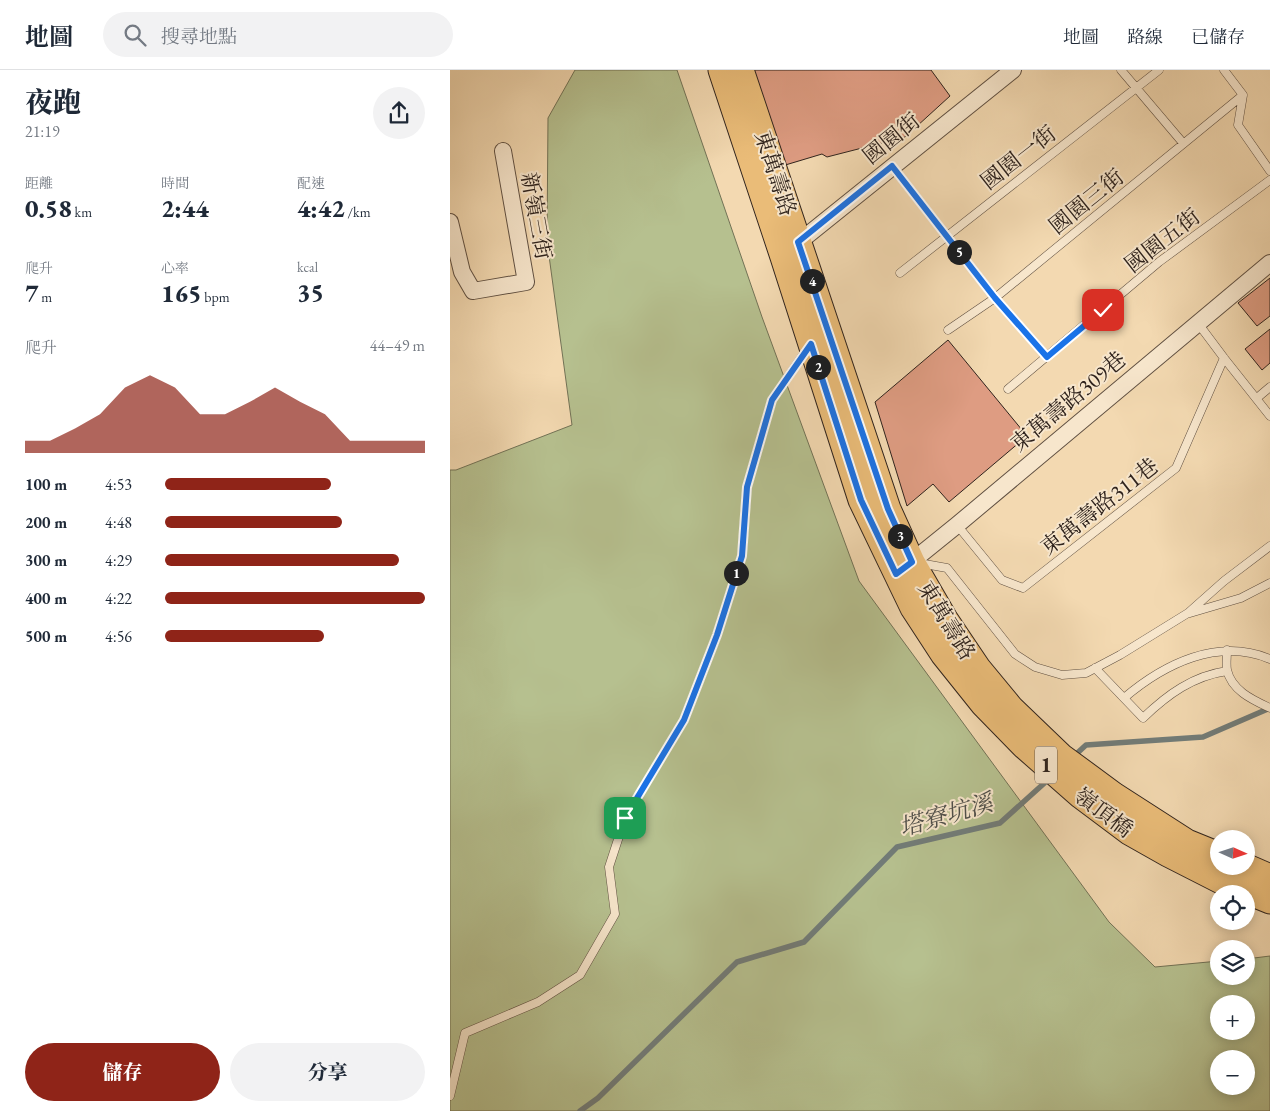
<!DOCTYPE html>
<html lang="zh-TW">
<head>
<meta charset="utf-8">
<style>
  :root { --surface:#fff; --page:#f2f2f3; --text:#1f2937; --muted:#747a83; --line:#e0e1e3; --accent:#8f2418 }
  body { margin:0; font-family:"EB Garamond","Noto Serif TC",serif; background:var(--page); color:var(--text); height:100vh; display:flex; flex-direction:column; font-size:19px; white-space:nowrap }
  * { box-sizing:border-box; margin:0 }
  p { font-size:16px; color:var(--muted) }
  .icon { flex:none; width:28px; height:28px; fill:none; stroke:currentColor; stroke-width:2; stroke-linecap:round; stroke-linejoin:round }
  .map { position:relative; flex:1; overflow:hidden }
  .side { display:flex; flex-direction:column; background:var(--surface); width:450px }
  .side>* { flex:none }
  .needle { width:32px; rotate:93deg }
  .tools { position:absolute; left:760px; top:760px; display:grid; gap:10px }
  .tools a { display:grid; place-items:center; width:45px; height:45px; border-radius:50%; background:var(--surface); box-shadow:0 2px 12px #0003; font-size:25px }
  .pin { position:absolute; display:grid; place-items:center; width:42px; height:42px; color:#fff; margin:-21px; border-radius:10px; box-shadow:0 2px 8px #0006 }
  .km { position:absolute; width:25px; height:25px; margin:-12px; border-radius:50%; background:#222; color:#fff; font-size:14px; line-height:25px; text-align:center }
  .round { display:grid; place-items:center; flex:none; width:52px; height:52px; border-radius:26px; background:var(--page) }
  .summary { display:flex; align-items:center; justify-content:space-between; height:85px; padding:0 25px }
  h1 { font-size:28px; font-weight:800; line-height:38px }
  .stats { display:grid; grid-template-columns:repeat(3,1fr); gap:8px; height:85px; padding:5px 25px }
  .stats div { display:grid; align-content:center }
  .stats b { font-size:25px; font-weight:800 }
  .stats small { font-size:14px; font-weight:400 }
  .stats p { font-size:14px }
  .chart { height:140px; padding:10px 25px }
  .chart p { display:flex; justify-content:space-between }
  .chart svg { width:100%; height:90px; margin-top:5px; fill:var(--accent); opacity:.7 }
  .cta { display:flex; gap:10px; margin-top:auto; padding:10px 25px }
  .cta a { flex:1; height:58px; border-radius:30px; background:var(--accent); color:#fff; font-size:20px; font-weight:800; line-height:58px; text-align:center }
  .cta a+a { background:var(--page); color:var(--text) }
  ul { padding:0 25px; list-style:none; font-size:16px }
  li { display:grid; grid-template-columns:80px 60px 1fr; align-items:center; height:38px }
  li i { height:12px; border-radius:6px; background:var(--accent) }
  header { display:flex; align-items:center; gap:30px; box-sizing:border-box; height:70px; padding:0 25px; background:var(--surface); border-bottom:1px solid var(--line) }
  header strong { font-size:24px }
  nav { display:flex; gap:28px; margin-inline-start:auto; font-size:18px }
  .search { width:350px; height:45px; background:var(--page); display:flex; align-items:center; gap:12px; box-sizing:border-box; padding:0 18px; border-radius:28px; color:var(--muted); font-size:19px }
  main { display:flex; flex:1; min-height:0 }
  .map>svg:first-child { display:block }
</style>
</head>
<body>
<header>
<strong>地圖</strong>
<div class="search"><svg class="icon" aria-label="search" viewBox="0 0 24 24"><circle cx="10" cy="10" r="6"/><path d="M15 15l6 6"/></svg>搜尋地點</div>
<nav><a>地圖</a><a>路線</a><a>已儲存</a></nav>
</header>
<main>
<section class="side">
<div class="summary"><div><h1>夜跑</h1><p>21:19</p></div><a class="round"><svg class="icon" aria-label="share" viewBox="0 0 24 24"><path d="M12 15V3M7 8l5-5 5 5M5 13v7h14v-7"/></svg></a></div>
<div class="stats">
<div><p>距離</p><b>0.58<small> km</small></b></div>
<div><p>時間</p><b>2:44</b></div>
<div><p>配速</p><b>4:42<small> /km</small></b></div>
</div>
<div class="stats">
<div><p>爬升</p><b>7<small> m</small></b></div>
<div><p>心率</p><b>165<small> bpm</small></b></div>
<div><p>kcal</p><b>35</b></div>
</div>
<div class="chart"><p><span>爬升</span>44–49 m</p>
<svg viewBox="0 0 160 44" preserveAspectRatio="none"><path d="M0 44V38L10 38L20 32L30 25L40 12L50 6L60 12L70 25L80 25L90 19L100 12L110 19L120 25L130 38L140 38L150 38L160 38V44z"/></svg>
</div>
<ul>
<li><b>100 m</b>4:53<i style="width:64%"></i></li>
<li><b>200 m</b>4:48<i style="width:68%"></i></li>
<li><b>300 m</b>4:29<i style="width:90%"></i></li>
<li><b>400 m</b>4:22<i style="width:100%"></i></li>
<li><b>500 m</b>4:56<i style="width:61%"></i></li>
</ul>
<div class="cta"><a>儲存</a><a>分享</a></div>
</section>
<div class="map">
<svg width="820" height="1041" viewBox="0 0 820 1041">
  <rect width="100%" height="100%" fill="#f3d9b1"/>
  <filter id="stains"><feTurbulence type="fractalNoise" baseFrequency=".004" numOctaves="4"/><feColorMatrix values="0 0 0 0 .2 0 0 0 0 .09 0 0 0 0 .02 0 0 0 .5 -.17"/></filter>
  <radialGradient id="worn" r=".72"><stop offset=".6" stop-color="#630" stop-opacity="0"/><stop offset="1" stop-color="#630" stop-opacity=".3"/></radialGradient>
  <path fill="#b6c08f" stroke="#727256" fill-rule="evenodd" d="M125 0H227L312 247 409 511 659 852 705 897 769 891V906H796V889L820 886V1041H0V400H6L122 355 97 171 98 48ZM769 934H796V961H769ZM769 989H796V1016H769Z"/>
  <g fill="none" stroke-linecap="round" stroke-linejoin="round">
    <path stroke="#727c78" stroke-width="5.5" d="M623 687 636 675 753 667 820 638
      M130 1041 148 1028 287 892 354 872 447 777 550 753 600 708"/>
  </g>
  <path fill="#de9c82" stroke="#2f231d" d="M299 0H481L500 26 455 67 377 87 372 84 332 96Z
    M820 208V246L807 256 788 233Z
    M820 259V293L812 300 795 279Z
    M498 270 577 366 499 432 483 414 457 436 425 332Z"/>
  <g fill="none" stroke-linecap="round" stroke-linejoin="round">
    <g stroke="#605042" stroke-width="9">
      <path id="service" d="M671 0 733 73
        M774 0 793 25 788 55 820 101
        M442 96 545 228 597 287
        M450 203 709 0
        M747 252 774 288 820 346
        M498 260 545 228 793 25
        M558 319 709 192 820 110
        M807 328 820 317
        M507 455 552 510 573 518 726 398 774 288
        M469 493 497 498 565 584 585 597 612 605 636 603 670 585 738 543 774 511 820 476
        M740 543 791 528 820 513
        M777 580C777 587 776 594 777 600 782 621 803 630 820 638
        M645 598 693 648C718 624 743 606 777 601
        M674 628C714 594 768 567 820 589
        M0 1026 15 963 88 932 130 905 165 844 159 797 175 748 234 650 267 565 292 486 297 417 322 330 357 279"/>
    </g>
    <g stroke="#605042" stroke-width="18">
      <path id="minor" d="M0 152 12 202 23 221 76 212 53 81
        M349 172 563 0
        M455 497 507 455 820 193"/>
    </g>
    <g stroke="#2f231d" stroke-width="27">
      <path id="primary" d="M271 0 333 187 411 430 463 538 493 584 533 634 574 676 631 726 679 762 718 784 771 811 820 831
        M291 0 438 439 462 492 495 549 528 598 561 638 611 686 664 725 737 772 769 785
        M795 796 820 807"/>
    </g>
    <use href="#service" stroke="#f7e6cc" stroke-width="8"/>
    <use href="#minor" stroke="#f7e6cc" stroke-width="16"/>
    <use href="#primary" stroke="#eabc78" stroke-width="25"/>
  </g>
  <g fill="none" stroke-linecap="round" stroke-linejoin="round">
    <g stroke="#fff" stroke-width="10">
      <path id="route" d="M175 748 234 650 267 565 292 486 297 417 322 330 361 274 411 430 446 504 462 492 438 439 348 172 442 96 545 228 597 287 653 240"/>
    </g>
    <use href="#route" stroke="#1a73e8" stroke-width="6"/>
  </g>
  <g text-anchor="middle" stroke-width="4" stroke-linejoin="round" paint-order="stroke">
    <rect fill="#f7e6cc" stroke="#6b5e52" stroke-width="1" x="585" y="676.5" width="22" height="37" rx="4"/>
    <g font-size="21" font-weight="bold" fill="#2f231d">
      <text x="596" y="702">1</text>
    </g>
    <g font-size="22" fill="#2f231d" stroke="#f7e6cc">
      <text transform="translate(441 68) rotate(-39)" y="8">國園街</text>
      <text transform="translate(568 87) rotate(-38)" y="8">國園一街</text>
      <text transform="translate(326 103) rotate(72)" y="8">東萬壽路</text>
      <text transform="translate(636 131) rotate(-39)" y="8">國園三街</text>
      <text transform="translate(87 146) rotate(80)" y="8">新嶺三街</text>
      <text transform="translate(712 170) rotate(-38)" y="8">國園五街</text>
      <text transform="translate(618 331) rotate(-40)" y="8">東萬壽路309巷</text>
      <text transform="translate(649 436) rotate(-38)" y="8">東萬壽路311巷</text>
      <text transform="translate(497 550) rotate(58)" y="8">東萬壽路</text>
      <text transform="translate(654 742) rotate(37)" y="8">嶺頂橋</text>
    </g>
    <g font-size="24" font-style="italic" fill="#50504b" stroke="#f7e6cc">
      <text transform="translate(496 745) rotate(-16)" y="8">塔寮坑溪</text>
    </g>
  </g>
  <rect width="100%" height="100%" filter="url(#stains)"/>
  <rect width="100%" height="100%" fill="url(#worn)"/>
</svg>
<div class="tools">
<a><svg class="needle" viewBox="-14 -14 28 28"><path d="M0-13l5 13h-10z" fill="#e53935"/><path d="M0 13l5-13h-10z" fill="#747a83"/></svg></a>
<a><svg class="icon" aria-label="locate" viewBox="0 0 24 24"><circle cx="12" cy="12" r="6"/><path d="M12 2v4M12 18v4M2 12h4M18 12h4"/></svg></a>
<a><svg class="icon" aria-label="layers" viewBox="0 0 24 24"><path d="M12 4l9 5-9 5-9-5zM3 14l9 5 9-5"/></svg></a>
<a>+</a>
<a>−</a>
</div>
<div class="pin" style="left:175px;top:748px;background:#1e9e55"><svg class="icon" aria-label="arrive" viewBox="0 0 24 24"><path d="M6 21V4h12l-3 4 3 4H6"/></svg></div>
<div class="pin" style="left:653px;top:240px;background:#d93025"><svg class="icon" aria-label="check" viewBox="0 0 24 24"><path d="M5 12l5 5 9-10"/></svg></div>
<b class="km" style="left:286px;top:503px">1</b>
<b class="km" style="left:368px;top:297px">2</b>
<b class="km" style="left:450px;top:466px">3</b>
<b class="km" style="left:362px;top:211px">4</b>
<b class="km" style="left:509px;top:182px">5</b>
</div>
</main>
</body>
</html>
